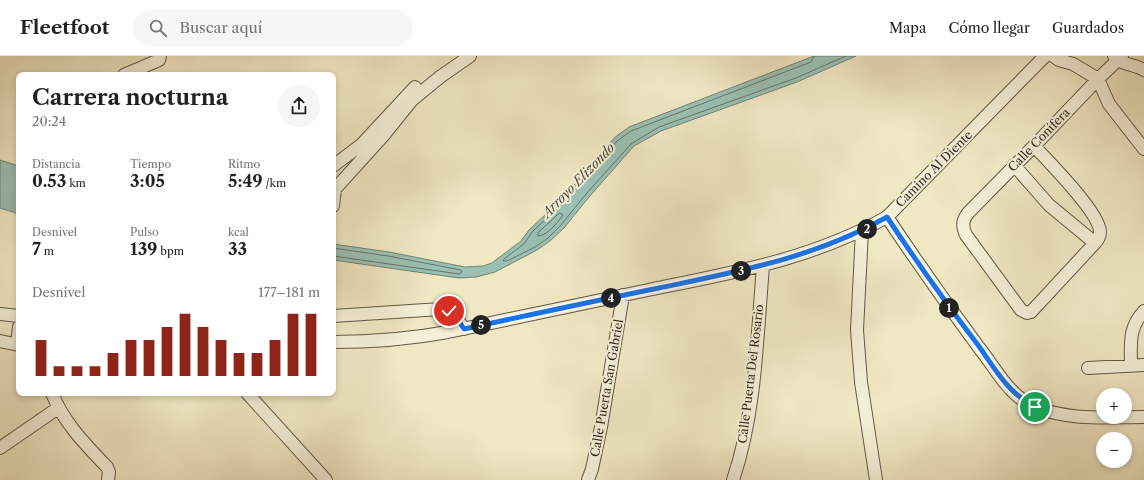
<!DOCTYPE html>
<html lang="es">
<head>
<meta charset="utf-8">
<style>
  :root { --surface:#fff; --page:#f6f6f6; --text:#222; --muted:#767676; --line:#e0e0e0; --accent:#8f2418 }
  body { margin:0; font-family:"Libre Caslon Text",serif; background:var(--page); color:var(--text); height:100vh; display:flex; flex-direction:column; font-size:15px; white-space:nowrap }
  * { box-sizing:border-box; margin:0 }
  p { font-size:13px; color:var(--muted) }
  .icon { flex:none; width:22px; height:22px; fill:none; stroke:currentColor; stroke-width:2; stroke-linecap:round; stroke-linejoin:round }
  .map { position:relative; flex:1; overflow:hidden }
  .details { position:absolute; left:16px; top:16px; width:320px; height:324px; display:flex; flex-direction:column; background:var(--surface); border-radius:8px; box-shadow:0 2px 6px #0003 }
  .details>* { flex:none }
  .controls { position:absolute; left:1096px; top:332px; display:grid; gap:8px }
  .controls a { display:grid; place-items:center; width:36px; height:36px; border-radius:50%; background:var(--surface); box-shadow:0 2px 6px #0003; font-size:20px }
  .pin { position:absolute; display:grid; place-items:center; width:34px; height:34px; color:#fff; margin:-17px; border:2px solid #fff; border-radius:50%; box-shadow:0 1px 4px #0007 }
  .km { position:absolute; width:20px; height:20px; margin:-10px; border-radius:50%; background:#222; color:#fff; font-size:11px; line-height:20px; text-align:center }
  .round { display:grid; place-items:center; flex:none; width:42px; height:42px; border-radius:21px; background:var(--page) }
  .headline { display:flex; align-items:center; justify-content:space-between; height:68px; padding:0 16px }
  h1 { font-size:22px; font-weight:700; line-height:30px }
  .metrics { display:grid; grid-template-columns:repeat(3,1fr); gap:6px; height:68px; padding:4px 16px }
  .metrics div { display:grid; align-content:center }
  .metrics b { font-size:17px; font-weight:700 }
  .metrics small { font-size:11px; font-weight:400 }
  .metrics p { font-size:11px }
  .chart { height:112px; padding:8px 16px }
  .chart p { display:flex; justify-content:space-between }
  .chart svg { width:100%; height:72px; margin-top:4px; stroke:var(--accent); stroke-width:6 }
  header { display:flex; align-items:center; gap:24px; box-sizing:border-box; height:56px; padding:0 20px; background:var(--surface); border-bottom:1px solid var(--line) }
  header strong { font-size:19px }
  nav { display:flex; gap:22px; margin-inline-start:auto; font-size:14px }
  .search { width:280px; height:36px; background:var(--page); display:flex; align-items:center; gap:10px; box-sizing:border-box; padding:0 14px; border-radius:22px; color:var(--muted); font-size:15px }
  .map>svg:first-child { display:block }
</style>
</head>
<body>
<header>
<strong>Fleetfoot</strong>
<div class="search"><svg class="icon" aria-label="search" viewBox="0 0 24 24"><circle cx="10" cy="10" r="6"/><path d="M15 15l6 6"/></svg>Buscar aquí</div>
<nav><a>Mapa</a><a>Cómo llegar</a><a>Guardados</a></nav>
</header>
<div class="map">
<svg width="1144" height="424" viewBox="0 0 1144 424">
  <rect width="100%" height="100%" fill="#f0e7c3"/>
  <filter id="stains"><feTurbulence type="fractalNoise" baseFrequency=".005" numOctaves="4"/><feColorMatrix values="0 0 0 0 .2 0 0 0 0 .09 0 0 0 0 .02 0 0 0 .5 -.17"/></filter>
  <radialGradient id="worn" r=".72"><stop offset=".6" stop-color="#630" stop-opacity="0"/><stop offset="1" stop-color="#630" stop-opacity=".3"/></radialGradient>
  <path fill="#9ac0b3" stroke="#728476" d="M814 0H856L797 26 661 75 634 90 589 141 564 172 550 185 537 194 495 216 476 221 459 222 333 204V188L389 196 465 211 483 210 492 207 521 185 529 174 564 141 614 82 629 71Z
    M0 104 19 110V158L0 152Z"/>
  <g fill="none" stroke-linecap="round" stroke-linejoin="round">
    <path stroke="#687467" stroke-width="1" d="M814 0 811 6 631 75 617 85 567 143 532 176 524 188 504 203 503 205H507L535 191 548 182 561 169 586 138 631 88 659 71 796 22 846 0
      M560 157 563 159C558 166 547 180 538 180V177Z
      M333 192 388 200 461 214 462 216 459 218 333 200"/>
    <g stroke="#645845" stroke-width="14">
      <path id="minor" d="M1053 0 1059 4 1073 8 1098 23 1109 48 1144 93
        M1114 0C1121 9 1134 8 1144 14
        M124 19 159 4 160 0
        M1034 90C1048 105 1100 157 1100 176 1100 181 1098 184 1095 187L1031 256 1027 257 1021 254 966 179C962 170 962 165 968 157L1034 90 1098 23 1122 0
        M1014 109 1049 149 1095 187
        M333 110 361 89 415 31
        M333 150 335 133 383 80 412 44 440 21 470 0
        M887 161C917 206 948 250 980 293 997 314 1009 341 1036 351 1070 365 1108 361 1144 361
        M862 175 857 274 861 326 876 424
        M0 258 19 260
        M333 260 441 253C454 256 457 262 464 273
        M0 285 19 289
        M333 286C372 286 410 283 448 276 516 262 585 247 653 233 736 216 812 203 887 161L1045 0
        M17 288 19 271
        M1131 310C1131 288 1128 272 1144 255
        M1088 312 1144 309
        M52 337C63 366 86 389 107 411L109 416 108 424
        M247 337 326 424
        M0 392 58 352
        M588 424 592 413 601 371 623 239
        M733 424C756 356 757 281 763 210"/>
    </g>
    <use href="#minor" stroke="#f5efd8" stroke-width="12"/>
  </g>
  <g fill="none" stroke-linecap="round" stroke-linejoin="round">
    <g stroke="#fff" stroke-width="8">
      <path id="route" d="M449 255 455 259 464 273C529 259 594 245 659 232 740 215 814 202 887 161 916 205 946 247 978 289 996 314 1007 336 1035 351"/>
    </g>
    <use href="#route" stroke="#1a73e8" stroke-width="5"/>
  </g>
  <g text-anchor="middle" stroke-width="4" stroke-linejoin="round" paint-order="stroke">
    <g font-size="12" fill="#36291b" stroke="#f5efd8">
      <text transform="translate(1039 84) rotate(-46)" y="4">Calle Conífera</text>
      <text transform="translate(934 113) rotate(-45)" y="4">Camino Al Diente</text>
      <text transform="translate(751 318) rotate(-83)" y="4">Calle Puerta Del Rosario</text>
      <text transform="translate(607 332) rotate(-80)" y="4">Calle Puerta San Gabriel</text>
    </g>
    <g font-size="13" font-style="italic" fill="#4f4f41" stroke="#f5efd8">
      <text transform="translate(578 124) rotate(-46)" y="5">Arroyo Elizondo</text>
    </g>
  </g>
  <rect width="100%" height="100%" filter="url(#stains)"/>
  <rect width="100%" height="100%" fill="url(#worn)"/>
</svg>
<div class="controls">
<a>+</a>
<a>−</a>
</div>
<div class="pin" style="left:1035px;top:351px;background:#1e9e55"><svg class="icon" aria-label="arrive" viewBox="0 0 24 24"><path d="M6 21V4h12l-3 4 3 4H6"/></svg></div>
<div class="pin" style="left:449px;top:255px;background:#d93025"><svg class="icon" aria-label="check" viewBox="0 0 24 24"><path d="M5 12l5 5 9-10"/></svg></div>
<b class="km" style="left:949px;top:252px">1</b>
<b class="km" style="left:867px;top:173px">2</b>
<b class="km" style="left:741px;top:215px">3</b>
<b class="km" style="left:611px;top:242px">4</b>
<b class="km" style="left:481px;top:269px">5</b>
<section class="details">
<div class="headline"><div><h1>Carrera nocturna</h1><p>20:24</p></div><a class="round"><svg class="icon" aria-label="share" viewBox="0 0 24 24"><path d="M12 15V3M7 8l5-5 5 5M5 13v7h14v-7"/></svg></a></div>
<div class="metrics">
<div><p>Distancia</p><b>0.53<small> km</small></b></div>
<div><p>Tiempo</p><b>3:05</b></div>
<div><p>Ritmo</p><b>5:49<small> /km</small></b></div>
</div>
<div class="metrics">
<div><p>Desnivel</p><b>7<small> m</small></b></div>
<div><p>Pulso</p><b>139<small> bpm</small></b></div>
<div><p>kcal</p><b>33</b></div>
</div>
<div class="chart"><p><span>Desnivel</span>177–181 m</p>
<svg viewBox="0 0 160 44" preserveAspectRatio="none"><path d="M5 44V22M15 44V38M25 44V38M35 44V38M45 44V30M55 44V22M65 44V22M75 44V14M85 44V6M95 44V14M105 44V22M115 44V30M125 44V30M135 44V22M145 44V6M155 44V6"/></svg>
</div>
</section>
</div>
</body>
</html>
